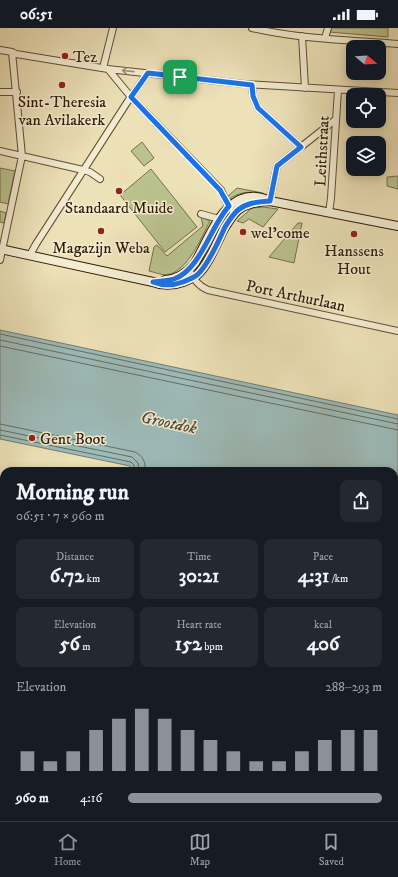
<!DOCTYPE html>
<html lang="en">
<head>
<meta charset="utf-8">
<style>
  :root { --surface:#171b24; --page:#242831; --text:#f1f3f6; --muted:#9ea1a6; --line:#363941; --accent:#8c9099 }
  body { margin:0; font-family:"IM FELL DW Pica",serif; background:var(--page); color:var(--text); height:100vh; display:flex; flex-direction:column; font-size:15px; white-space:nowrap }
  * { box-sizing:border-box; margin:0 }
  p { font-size:13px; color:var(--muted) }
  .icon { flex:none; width:22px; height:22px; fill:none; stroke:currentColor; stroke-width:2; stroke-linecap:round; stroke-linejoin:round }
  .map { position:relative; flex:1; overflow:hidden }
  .drawer { position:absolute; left:0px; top:439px; width:398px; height:354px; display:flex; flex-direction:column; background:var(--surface); border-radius:12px 12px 0 0; box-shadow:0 2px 10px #0003 }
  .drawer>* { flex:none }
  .needle { width:26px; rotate:108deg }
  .fabs { position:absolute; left:346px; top:12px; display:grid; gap:8px }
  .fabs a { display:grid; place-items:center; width:40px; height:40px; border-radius:8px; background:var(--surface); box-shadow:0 2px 10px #0003; font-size:20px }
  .pin { position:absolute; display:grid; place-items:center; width:34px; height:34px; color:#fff; margin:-17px; border-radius:8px; box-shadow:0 2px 6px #0006 }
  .round { display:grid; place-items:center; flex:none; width:42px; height:42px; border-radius:8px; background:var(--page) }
  .headline { display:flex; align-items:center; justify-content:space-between; height:68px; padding:0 16px }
  h1 { font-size:22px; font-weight:700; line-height:30px }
  .metrics { display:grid; grid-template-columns:repeat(3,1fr); gap:6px; height:68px; padding:4px 16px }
  .metrics div { display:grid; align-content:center; border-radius:8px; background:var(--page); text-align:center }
  .metrics b { font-size:20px; font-weight:700 }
  .metrics small { font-size:11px; font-weight:400 }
  .metrics p { font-size:11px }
  .chart { height:112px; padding:8px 16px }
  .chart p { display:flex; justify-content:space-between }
  .chart svg { width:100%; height:72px; margin-top:4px; stroke:var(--accent); stroke-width:6 }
  ul { padding:0 16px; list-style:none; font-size:13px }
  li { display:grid; grid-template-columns:64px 48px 1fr; align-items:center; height:30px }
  li i { height:10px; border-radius:5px; background:var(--accent) }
  .status { display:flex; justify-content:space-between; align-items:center; height:28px; padding:0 20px; background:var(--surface); direction:ltr }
  .status svg { height:11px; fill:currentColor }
  .dock { display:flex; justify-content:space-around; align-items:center; height:56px; border-top:1px solid var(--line); background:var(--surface); font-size:11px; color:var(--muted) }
  .dock a { display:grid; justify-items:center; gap:2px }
  .dock .active { color:var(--accent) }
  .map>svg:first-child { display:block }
</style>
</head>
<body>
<div class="status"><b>06:51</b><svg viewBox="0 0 49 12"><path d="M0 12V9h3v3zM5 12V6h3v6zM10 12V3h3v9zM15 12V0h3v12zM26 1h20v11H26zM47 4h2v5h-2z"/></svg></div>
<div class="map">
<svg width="398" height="793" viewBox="0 0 398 793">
  <rect width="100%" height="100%" fill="#ede1b8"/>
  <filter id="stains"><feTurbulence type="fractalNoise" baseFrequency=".005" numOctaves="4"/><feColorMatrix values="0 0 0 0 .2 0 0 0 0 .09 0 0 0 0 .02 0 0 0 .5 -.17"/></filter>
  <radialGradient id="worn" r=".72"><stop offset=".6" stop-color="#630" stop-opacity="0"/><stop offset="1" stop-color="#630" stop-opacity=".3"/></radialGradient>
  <path fill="#bac28d" stroke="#75704a" d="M330 0H388V9L329 4Z
    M142 114 154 130 144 138 131 123Z
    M0 140 15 143 8 176 0 174Z
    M151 141 197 199 165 224 120 167Z
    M398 148V161L387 158V149Z
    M237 160 263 165 264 166C250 163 240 163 228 172L226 170Z
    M263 179 278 181 263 199 249 191 243 195 237 193 252 180Z
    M0 183 6 185 4 195 0 194Z
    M226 188C217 204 212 222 200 238L199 237 209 220 211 211Z
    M201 189 210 193C201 210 188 243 167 247 161 247 154 244 149 243L154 219 157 217 167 228 203 198Z
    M298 195H302L294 235 269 229Z"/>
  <path fill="#9dbbb9" stroke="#717c72" d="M0 302 398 387V511L394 510V443H130V438L0 411Z
    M4 673V749H0V678Z
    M398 774V793H382L385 789H394V778Z"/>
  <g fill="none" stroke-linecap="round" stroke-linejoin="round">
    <path stroke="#666c60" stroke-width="1" d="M0 306 398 391
      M0 312 398 396
      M0 318 398 402
      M0 396 135 424C143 428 146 434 145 443
      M0 402 132 429 138 435 139 443
      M0 407 131 434 134 437V443"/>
    <g stroke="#5f4e33" stroke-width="8">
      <path id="street" d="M252 0C299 11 349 12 398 16
        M302 8 305 60
        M325 10 328 0
        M0 22 12 24 16 26 108 41 244 56 398 65
        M103 40 113 0
        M108 41 131 69 221 162 226 173 232 182
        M252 57 253 68 258 80 301 119
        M0 64H17
        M0 123 83 142 90 144 100 151
        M270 173 277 138 335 92
        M329 185 331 170 338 62
        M201 186 219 191
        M30 227 36 216 128 73 148 45
        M0 232 22 128 12 24
        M189 242C194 251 198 258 208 262L398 303"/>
    </g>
    <g stroke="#301d07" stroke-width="10">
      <path id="secondary" d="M0 221 153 254C163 258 172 258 183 254 188 252 193 250 197 247 208 238 218 212 225 199 229 193 233 186 238 182 248 174 259 174 270 173
        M165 252C178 251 187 245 195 235 211 207 228 153 270 173L398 198"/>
    </g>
    <use href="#street" stroke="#f3ecd1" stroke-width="6"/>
    <use href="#secondary" stroke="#f3ecd1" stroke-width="8"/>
    <path stroke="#301d07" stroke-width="1.5" stroke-dasharray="7 7" stroke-linecap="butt" d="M394 767 398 763
      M113 793 118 789
      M260 793 263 789
      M376 793 379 789"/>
  </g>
  <defs><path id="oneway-shaft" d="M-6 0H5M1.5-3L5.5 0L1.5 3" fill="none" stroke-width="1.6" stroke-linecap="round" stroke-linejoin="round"/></defs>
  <use stroke="#9b8f76" href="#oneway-shaft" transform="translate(128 43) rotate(-174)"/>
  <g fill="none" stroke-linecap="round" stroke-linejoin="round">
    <g stroke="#fff" stroke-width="8">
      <path id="route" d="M148 45 252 57 253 68 258 80 301 119 277 138 270 173C259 174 248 174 238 182 233 186 229 193 225 199 219 212 208 238 197 247 193 250 188 252 183 254 172 258 163 258 153 254 159 253 168 253 174 251 201 241 210 199 229 178L220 162 131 69Z"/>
    </g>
    <use href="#route" stroke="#1a73e8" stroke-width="5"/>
  </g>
  <g fill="#8f2418" stroke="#f3ecd1" stroke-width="1.5">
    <circle cx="65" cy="28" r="4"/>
    <circle cx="62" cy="57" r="4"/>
    <circle cx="119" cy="163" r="4"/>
    <circle cx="101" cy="203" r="4"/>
    <circle cx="243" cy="204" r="4"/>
    <circle cx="354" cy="206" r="4"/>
    <circle cx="32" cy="410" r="4"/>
  </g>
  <g text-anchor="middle" stroke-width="3" stroke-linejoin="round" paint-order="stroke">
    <g font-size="16" fill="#301d07" stroke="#f3ecd1">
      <text x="73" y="34" text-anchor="start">Tez</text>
      <text x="62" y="79">Sint-Theresia<tspan x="62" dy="18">van Avilakerk</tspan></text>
      <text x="119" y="185">Standaard Muide</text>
      <text x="251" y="210" text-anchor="start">wel'come</text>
      <text x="101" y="225">Magazijn Weba</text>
      <text x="354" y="228">Hanssens<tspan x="354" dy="18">Hout</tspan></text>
      <text x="40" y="416" text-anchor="start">Gent Boot</text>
    </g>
    <g font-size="16" fill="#301d07" stroke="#f3ecd1">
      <text transform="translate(321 123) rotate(-87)" y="6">Leithstraat</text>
      <text transform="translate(296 267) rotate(12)" y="6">Port Arthurlaan</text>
    </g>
    <g font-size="17" font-style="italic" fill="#514c3c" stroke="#f3ecd1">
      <text transform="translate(169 394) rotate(12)" y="6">Grootdok</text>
    </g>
  </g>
  <rect width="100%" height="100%" filter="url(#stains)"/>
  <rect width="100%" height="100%" fill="url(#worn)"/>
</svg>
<div class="fabs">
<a><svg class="needle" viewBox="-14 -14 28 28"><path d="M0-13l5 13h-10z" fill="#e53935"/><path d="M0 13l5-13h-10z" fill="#9ea1a6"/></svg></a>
<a><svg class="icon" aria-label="locate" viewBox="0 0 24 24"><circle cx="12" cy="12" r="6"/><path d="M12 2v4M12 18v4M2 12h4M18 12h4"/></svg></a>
<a><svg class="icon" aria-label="layers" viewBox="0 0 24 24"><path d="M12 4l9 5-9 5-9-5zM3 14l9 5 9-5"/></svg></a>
</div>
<div class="pin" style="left:180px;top:49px;background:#1e9e55"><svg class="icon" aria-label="arrive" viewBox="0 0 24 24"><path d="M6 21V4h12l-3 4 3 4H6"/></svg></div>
<section class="drawer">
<div class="headline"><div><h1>Morning run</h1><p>06:51 · 7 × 960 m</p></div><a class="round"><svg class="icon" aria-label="share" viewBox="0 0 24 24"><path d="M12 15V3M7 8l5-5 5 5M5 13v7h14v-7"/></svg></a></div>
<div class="metrics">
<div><p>Distance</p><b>6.72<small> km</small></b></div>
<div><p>Time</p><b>30:21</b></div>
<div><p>Pace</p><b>4:31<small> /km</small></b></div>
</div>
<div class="metrics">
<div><p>Elevation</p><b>56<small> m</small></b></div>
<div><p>Heart rate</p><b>152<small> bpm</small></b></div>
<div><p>kcal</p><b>406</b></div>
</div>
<div class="chart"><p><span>Elevation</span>288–293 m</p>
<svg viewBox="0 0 160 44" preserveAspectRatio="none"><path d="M5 44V32M15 44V38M25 44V32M35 44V19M45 44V12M55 44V6M65 44V12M75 44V19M85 44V25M95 44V32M105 44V38M115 44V38M125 44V32M135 44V25M145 44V19M155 44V19"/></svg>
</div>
<ul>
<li><b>960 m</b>4:16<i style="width:100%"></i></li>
</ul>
</section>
</div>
<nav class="dock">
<a class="active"><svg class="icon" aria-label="home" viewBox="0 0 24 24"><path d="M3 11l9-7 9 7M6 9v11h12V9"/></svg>Home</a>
<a><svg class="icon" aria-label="map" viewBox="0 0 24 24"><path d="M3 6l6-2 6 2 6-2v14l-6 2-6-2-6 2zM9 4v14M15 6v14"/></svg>Map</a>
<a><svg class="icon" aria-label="saved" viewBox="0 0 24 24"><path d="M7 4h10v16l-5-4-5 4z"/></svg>Saved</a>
</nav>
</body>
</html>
